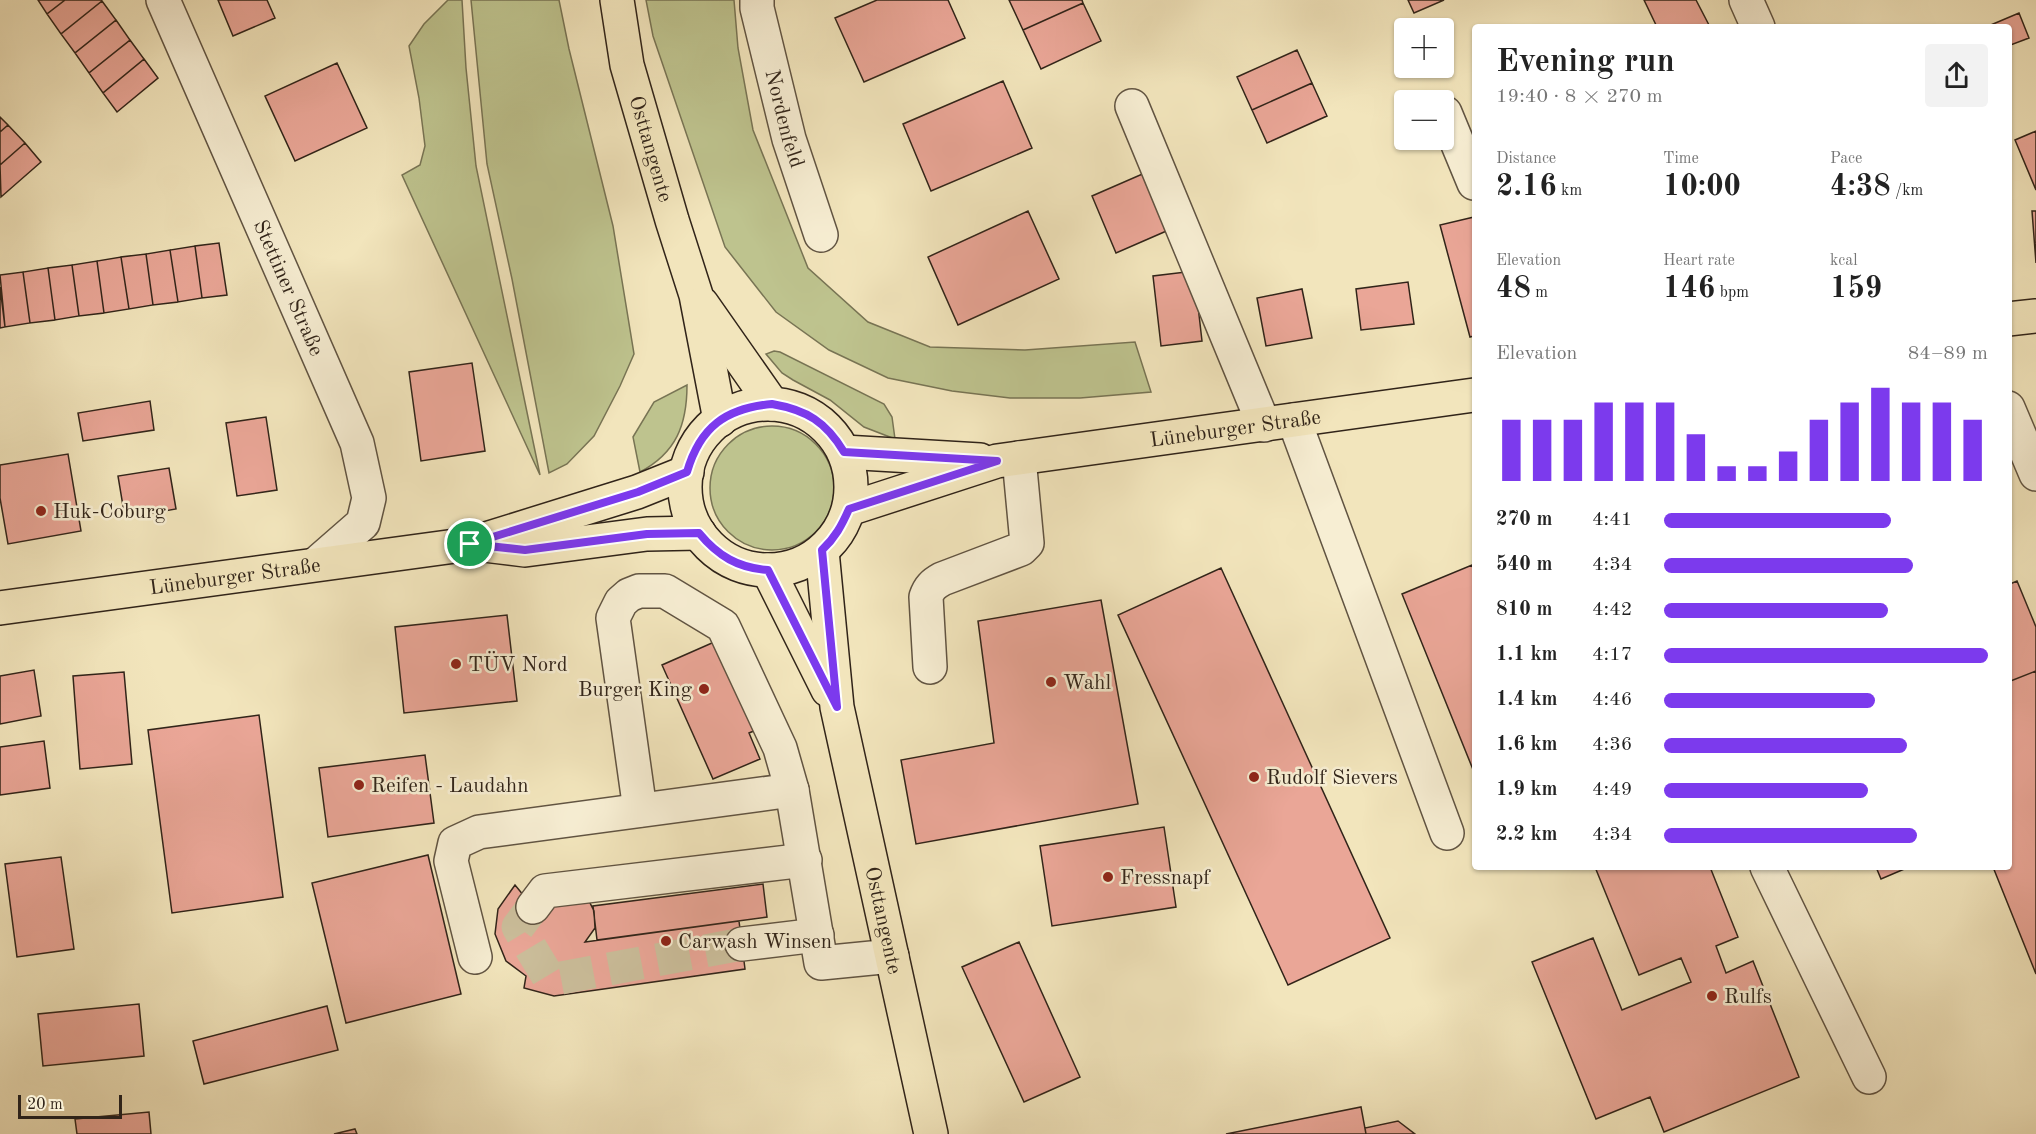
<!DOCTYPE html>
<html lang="en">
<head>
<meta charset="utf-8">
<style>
  :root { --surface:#fff; --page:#f2f2f2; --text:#222; --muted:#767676; --accent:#7c3aed }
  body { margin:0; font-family:"Old Standard TT",serif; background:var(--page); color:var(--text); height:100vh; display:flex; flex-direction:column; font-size:22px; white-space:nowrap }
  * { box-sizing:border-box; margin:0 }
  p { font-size:20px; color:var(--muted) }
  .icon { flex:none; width:33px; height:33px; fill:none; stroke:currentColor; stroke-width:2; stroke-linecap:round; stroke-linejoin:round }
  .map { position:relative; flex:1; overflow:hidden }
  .panel { position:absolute; left:1472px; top:24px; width:540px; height:846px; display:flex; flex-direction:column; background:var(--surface); border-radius:6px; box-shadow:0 2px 4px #0004 }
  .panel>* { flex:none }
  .tools { position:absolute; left:1394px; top:18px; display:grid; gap:12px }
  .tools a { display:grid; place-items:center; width:60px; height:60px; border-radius:6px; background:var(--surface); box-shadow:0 2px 4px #0004; font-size:30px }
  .scale { position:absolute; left:18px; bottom:15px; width:104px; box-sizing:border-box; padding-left:6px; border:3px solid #312419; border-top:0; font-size:16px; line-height:21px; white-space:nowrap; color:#312419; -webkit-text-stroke:4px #f7eed3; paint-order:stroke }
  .pin { position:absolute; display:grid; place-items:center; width:51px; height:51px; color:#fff; margin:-26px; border:3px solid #fff; border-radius:50%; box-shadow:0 2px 6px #0007 }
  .round { display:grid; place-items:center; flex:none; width:63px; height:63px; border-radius:6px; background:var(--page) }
  .head { display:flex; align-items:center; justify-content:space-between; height:102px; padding:0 24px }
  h1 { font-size:33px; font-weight:700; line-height:45px }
  .metrics { display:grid; grid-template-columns:repeat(3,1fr); gap:9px; height:102px; padding:6px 24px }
  .metrics div { display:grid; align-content:center }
  .metrics b { font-size:30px; font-weight:700 }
  .metrics small { font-size:16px; font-weight:400 }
  .metrics p { font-size:16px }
  .chart { height:168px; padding:12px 24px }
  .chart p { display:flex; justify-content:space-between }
  .chart svg { width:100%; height:108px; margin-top:6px; stroke:var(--accent); stroke-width:6 }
  ul { padding:0 24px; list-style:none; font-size:20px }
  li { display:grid; grid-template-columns:96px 72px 1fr; align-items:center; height:45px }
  li i { height:15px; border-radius:8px; background:var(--accent) }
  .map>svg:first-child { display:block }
</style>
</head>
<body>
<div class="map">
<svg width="2036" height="1134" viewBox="0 0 2036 1134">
  <rect width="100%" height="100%" fill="#f2e5bc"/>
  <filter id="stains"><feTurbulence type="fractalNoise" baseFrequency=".00333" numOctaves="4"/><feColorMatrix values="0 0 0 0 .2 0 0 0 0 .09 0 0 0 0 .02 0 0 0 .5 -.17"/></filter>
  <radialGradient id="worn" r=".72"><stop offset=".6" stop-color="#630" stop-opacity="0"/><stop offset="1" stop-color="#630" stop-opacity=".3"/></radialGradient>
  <path fill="#bec38e" stroke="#787454" stroke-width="1.5" d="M448 0H462L466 68 476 166 540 475 402 175 420 165 425 146 419 98 409 46 424 24Z
    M471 0H559L569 49 613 226 634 354 620 386 594 436 567 464 549 473 512 279 487 164Z
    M646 0H734L738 48 753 130 808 268 868 322 930 347 1025 350 1135 342 1151 392 1080 398H1010L952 391 888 378 829 350 776 312 725 247 653 36Z
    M774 351 780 352 884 404 892 417 895 439 864 427 830 400 793 380 782 373 766 354Z
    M687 385C687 425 676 453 640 472L633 437 654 402Z
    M710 488a62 62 0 1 1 124 0a62 62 0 1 1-124 0Z"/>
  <path fill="#eaa697" stroke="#312419" stroke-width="1.5" d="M38 0H65L47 14Z
    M65 0H101L102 1 61 34 47 14Z
    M218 0H267L275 18 233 36Z
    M877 0H948L965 38 864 82 835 18Z
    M1009 0H1082L1083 3 1023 30Z
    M1408 0H1444L1414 13Z
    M1644 0H1696L1710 27H1657Z
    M102 1 116 20 75 53 61 34Z
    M1083 3 1101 41 1041 69 1023 30Z
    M2019 13 2029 38 2008 46V27H1986Z
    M116 20 130 40 89 73 75 53Z
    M130 40 144 59 103 93 89 73Z
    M1297 50 1312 83 1252 110 1237 77Z
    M144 59 158 78 117 112 103 93Z
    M337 63 367 128 295 161 265 96Z
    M1003 81 1032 148 931 191 903 124Z
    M1312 83 1327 116 1267 143 1252 110Z
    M0 117 8 125 0 132Z
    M8 125 25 143 0 165V132Z
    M2036 131V190L2015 140Z
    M25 143 41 162 1 197 0 165Z
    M1147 172 1171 229 1116 253 1092 196Z
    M1028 211 1059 279 958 325 928 257Z
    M2032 211H2036V263Z
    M1474 217V336L1470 337 1440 225Z
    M219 243 227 295 202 298 195 246Z
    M195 246 202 298 178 302 170 250Z
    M170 250 178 302 153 305 146 254Z
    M146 254 153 305 129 309 121 257Z
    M121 257 129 309 104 313 97 261Z
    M97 261 104 313 79 316 72 265Z
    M72 265 79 316 55 320 48 268Z
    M48 268 55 320 30 323 23 272Z
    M1194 271 1202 341 1161 346 1153 276Z
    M23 272 30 323 5 327 0 275Z
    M1408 282 1414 324 1361 330 1356 289Z
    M0 287 5 327 0 328Z
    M1302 289 1312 338 1266 346 1257 298Z
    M472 363 485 451 421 461 409 372Z
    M150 401 154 430 83 441 78 413Z
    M266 417 277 490 237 496 226 423Z
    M68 454 81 531 8 544 0 498V465Z
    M169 468 176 509 125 518 118 476Z
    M1472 565 1474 572V772L1402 594Z
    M1221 568 1390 938 1288 985 1118 615Z
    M2008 579 2010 584 2017 581 2036 627V671L2008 682Z
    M1101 600 1138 804 916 844 901 760 994 743 978 621Z
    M507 615 517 701 404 713 395 627Z
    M721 639 761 728 749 733 760 759 713 779 662 665Z
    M34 670 41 716 0 724V676Z
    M2036 671V974L1993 867H2008V682Z
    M124 672 132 764 80 769 73 676Z
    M259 715 283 897 172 913 148 730Z
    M44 741 50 788 0 795V747Z
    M425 755 434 823 328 837 319 768Z
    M1164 827 1176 907 1052 926 1040 846Z
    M428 855 461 994 346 1023 312 883Z
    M61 857 74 949 17 957 5 864Z
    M1595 867H1710L1738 937 1716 946 1726 973 1753 961 1799 1077 1664 1132 1650 1097 1596 1119 1532 962 1593 938 1622 1010 1691 982 1681 958 1639 975Z
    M1876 867H1909L1881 879Z
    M763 884 767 917 597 940 593 906Z
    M515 885 533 907 577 894 590 903 594 911 595 928 585 942 739 921 745 969 554 996 524 988 526 976 506 961 495 934 498 909Z
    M1019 942 1080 1077 1024 1102 962 967Z
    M139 1004 144 1056 43 1066 38 1014Z
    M327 1006 338 1050 204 1084 193 1041Z
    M1361 1107 1366 1134H1226Z
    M149 1112 151 1134H77L75 1119Z
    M1398 1121 1415 1134H1366L1365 1128Z
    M355 1129 357 1134H334Z"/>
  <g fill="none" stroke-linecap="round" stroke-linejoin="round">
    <path stroke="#cbbe9b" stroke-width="33" stroke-dasharray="33 16" stroke-linecap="butt" d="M533 907 518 927 550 980 742 944"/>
    <g stroke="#615442" stroke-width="36">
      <g id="minor">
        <path id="s1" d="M163 0 357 443 369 498 363 523 316 564"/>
        <path id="s2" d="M757 0V8L789 139 821 235"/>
        <path d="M1746 0 1758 27"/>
        <path d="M1132 106 1264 425"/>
        <path d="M1445 113 1474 183"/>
        <path d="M2008 408 2036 474"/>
        <path d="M1294 420 1447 833"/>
        <path d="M930 667 926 597C929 588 933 584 942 579L1021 549 1027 543 1019 458"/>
        <path d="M640 810 613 618 621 602 629 595 639 591H665L723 626 780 748 792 790 821 963 892 956"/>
        <path d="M1767 867 1869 1077"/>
        <path d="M533 907 545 891 805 860"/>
        <path d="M742 944 817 935"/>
        <path d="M475 957 451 861 455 843 479 832 792 790"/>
      </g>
    </g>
    <g stroke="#312419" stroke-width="36">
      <g id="major">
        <path id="s3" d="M617 0 627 65 672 220 696 295 720 420"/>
        <path d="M702 304 772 404"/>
        <path d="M2008 319 2036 316"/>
        <circle cx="768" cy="487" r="83"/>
        <path d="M844 452 980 460"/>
        <path id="s4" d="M849 509 997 461 1474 395"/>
        <path d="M484 545 525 550 647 534 699 533"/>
        <path id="s5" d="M822 551 837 707 931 1134"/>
        <path d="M768 570 828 690"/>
        <path id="s6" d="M0 608 470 544 637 492 687 472"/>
      </g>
    </g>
    <use href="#minor" stroke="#f7eed3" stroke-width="33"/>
    <use href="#major" stroke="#f2e5bc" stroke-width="33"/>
  </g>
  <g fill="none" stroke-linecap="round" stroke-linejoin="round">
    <g stroke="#fff" stroke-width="12">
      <path id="route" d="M772 404C807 410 826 422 844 452L997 461 849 509C842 525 835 538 822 550L837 707 768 570C738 568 718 556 699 533L647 534 525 550 470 544 638 492 687 472C700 427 726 408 772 404Z"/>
    </g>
    <use href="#route" stroke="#7c3aed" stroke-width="8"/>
  </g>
  <g fill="#8f2418" stroke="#f7eed3" stroke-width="2">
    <circle cx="41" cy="511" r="6"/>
    <circle cx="456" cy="664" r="6"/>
    <circle cx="1051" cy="682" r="6"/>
    <circle cx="704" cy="689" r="6"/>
    <circle cx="1254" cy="777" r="6"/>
    <circle cx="359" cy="785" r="6"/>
    <circle cx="1108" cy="877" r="6"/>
    <circle cx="666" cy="941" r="6"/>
    <circle cx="1712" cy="996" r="6"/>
  </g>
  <g text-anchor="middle" stroke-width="5" stroke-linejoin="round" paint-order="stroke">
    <g font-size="21" fill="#312419" stroke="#f7eed3">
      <text dy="7" stroke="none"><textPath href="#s2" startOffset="122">Nordenfeld</textPath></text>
      <text dy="7" stroke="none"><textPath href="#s3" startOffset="153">Osttangente</textPath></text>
      <text dy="7" stroke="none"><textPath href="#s1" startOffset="314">Stettiner Straße</textPath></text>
      <text dy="7" stroke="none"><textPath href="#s4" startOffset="396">Lüneburger Straße</textPath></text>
      <text dy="7" stroke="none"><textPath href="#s6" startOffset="237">Lüneburger Straße</textPath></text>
      <text dy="7" stroke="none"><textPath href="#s5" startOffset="375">Osttangente</textPath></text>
    </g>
    <g font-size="21" fill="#312419" stroke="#f7eed3" text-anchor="start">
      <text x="53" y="518">Huk-Coburg</text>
      <text x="468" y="671">TÜV Nord</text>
      <text x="1063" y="689">Wahl</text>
      <text x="692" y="696" text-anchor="end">Burger King</text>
      <text x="1266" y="784">Rudolf Sievers</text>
      <text x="371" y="792">Reifen - Laudahn</text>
      <text x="1120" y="884">Fressnapf</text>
      <text x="678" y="948">Carwash Winsen</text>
      <text x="1724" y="1003">Rulfs</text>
    </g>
  </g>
  <rect width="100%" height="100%" filter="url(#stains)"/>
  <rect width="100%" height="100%" fill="url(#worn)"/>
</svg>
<div class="tools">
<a>+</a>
<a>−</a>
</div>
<div class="scale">20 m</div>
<div class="pin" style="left:470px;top:544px;background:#1e9e55"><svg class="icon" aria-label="arrive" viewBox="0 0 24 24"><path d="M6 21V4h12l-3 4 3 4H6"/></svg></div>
<section class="panel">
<div class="head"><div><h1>Evening run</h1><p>19:40 · 8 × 270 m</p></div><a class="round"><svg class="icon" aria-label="share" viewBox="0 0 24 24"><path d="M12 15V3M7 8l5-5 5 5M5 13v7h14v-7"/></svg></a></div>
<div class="metrics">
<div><p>Distance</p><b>2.16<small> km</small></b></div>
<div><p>Time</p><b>10:00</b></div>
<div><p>Pace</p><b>4:38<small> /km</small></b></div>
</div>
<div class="metrics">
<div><p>Elevation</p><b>48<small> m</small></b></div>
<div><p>Heart rate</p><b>146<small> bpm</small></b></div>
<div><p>kcal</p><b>159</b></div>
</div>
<div class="chart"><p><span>Elevation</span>84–89 m</p>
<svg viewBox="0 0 160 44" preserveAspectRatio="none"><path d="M5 44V19M15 44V19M25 44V19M35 44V12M45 44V12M55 44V12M65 44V25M75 44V38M85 44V38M95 44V32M105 44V19M115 44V12M125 44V6M135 44V12M145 44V12M155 44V19"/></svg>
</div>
<ul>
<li><b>270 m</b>4:41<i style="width:70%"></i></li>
<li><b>540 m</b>4:34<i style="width:77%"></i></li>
<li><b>810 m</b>4:42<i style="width:69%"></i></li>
<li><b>1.1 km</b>4:17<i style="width:100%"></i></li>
<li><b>1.4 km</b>4:46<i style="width:65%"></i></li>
<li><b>1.6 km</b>4:36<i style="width:75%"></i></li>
<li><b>1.9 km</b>4:49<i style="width:63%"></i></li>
<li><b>2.2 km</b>4:34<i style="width:78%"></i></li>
</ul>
</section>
</div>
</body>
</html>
